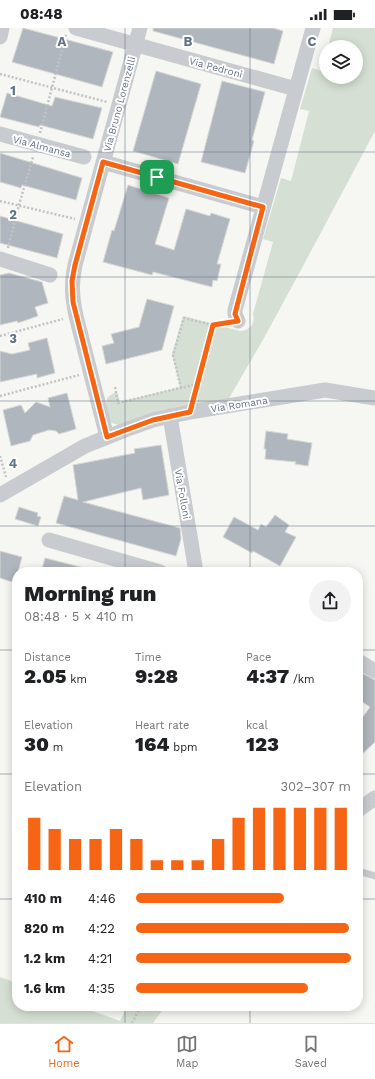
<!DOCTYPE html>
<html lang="en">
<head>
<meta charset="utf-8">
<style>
  :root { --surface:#fff; --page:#f2f2f2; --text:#202124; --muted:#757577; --line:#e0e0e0; --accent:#f66513 }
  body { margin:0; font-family:"Work Sans",sans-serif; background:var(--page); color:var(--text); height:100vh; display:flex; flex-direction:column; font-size:15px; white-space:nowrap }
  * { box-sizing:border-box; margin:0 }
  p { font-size:13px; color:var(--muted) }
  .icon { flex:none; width:22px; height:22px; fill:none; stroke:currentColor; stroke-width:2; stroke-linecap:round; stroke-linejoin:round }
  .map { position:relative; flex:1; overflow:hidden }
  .side { position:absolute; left:12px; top:539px; width:351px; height:444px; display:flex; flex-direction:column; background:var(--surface); border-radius:16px; box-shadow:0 2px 10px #0003 }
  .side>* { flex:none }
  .tools { position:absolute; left:319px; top:12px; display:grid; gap:8px }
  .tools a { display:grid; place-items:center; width:44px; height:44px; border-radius:50%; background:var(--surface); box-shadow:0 2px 10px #0003; font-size:20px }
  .pin { position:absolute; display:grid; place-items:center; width:34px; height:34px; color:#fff; margin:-17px; border-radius:8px; box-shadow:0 2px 6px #0006 }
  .round { display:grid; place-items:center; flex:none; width:42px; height:42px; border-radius:21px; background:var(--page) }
  .headline { display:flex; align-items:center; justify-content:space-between; height:68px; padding:0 12px }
  h1 { font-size:22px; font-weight:800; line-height:30px }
  .stats { display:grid; grid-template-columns:repeat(3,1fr); gap:6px; height:68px; padding:4px 12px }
  .stats div { display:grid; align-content:center }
  .stats b { font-size:20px; font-weight:800 }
  .stats small { font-size:11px; font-weight:400 }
  .stats p { font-size:11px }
  .chart { height:112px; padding:8px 12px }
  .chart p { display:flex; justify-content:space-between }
  .chart svg { width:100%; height:72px; margin-top:4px; stroke:var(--accent); stroke-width:6 }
  ul { padding:0 12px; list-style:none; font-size:13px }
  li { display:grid; grid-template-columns:64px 48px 1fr; align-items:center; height:30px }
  li i { height:10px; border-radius:5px; background:var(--accent) }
  .status { display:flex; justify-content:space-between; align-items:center; height:28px; padding:0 20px; background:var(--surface); direction:ltr }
  .status svg { height:11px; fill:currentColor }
  .tab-bar { display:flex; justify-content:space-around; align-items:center; height:56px; border-top:1px solid var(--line); background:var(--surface); font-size:11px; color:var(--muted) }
  .tab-bar a { display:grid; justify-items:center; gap:2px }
  .tab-bar .on { color:var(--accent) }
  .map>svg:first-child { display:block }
</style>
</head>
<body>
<div class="status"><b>08:48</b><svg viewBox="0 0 49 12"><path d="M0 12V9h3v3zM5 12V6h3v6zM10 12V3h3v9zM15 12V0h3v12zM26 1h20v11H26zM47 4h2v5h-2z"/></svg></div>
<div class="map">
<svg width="375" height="995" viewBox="0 0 375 995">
  <rect width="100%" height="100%" fill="#f6f7f2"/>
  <path fill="#d6dfd3" d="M333 0H375V103L302 240 264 310 228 372 119 397C115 396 112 396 110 393 108 389 105 375 107 371 109 367 114 365 117 364L120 374 180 359 172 326 183 288 240 303C249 303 256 296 253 286L273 214 263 211 281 150 291 153 309 83 300 81 312 40 322 43 326 27V49H356V19H328Z
    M0 949 17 955V978H79L120 993 127 978H167L161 984 153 995H0Z"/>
  <path fill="#b0b6bd" stroke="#d7d8d5" d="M23 0 113 24 102 59 12 34Z
    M153 0H273L283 3 274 36 153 3Z
    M156 43 201 56 178 136 133 123Z
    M222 53 265 64 252 112 254 113 245 145 201 134Z
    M7 65 52 78 55 69 102 80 93 111 40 97 39 99 0 89Z
    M0 125 82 150 76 172 22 157 21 160 0 154Z
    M128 157 169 170 155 216 174 222 186 181 210 188 211 185 230 191 217 236H221L217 253 213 252 212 259 153 244 152 247 103 234 112 202 114 203Z
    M0 188 63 206 57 230 0 215Z
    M9 245 42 254 48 275 35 279 38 288 18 295 17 293 0 297V247Z
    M147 271 174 278 162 322 106 336 102 318 114 315 111 306 139 299Z
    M47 310 55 345 37 350V346L0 354V323L12 326 30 322 28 315Z
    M67 365 76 401 59 406 56 403 49 402 33 407 30 413 11 418 3 382 21 377 25 385 36 374 50 379 48 370Z
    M266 403 288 406 287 411 312 415 308 438 295 436 296 434 265 431 266 421H264Z
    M161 417 169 467 143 472 141 460 83 474 180 500 181 511 176 528 56 495 64 468 78 472 73 437 135 425 134 421Z
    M19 479 38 485 37 488 41 489 38 498 15 491Z
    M275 487 289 497 285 504 296 509 280 538 253 523 252 525 223 509 234 489 258 502 261 496 266 499Z
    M0 523 22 529 18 544H17L15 555 0 550Z
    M45 530 88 541V544H41Z
    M358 643 375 652V714L358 730V696L370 679 358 671Z"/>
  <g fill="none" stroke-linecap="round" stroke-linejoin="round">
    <path stroke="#c1c3c5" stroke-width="2.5" stroke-dasharray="2 2" stroke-linecap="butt" d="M0 46 107 74
      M40 105 66 7
      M0 173 75 191
      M8 220 19 177 33 129
      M0 308 63 291
      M115 359 118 375 197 356
      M181 360 173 327 184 290 213 297
      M0 368 79 347
      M194 370 213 297 225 296
      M0 428 6 449
      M132 995 141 978"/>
    <path stroke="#c8cbcf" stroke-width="7" d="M358 843 375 848"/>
    <path stroke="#c8cbcf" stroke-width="15" d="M76 0 296 61
      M0 9 2 0
      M0 106 84 129
      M103 134 263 179
      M0 231 50 247
      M238 293 235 286V282L313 0
      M170 388 196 544
      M107 409 76 288C72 268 71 257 75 237L140 0
      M0 467 85 418 125 402 153 392 190 384 325 362 375 370
      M49 512 160 544
      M358 633 375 643
      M358 782 375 770"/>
  </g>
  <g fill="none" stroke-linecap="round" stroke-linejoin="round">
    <g stroke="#fff" stroke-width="8">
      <path id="route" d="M103 134 263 179 236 282 235 286 238 293 213 297 190 384 153 392 107 409 73 274 72 253 75 237Z"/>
    </g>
    <use href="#route" stroke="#f66513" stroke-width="5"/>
  </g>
  <path fill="none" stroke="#627287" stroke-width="1" stroke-opacity="0.55" d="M125 0V544M250 0V544M0 124H375M0 249H375M0 373H375M0 498H375M0 622H17M358 622H375M0 746H17M358 746H375M0 871H17M358 871H375M125 978V995M250 978V995"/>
  <g text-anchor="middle" stroke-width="4" stroke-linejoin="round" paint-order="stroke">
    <g font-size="10" fill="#627287" stroke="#fff">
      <text transform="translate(216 39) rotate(15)" y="4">Via Pedroni</text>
      <text transform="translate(119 76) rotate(-75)" y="4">Via Bruno Lorenzelli</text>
      <text transform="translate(42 118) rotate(15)" y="4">Via Almansa</text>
      <text transform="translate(239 376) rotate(-9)" y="4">Via Romana</text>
      <text transform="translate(183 466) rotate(80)" y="4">Via Folloni</text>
    </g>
  </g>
  <g font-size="13" text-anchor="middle" font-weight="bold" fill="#627287" stroke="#fff" stroke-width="4" stroke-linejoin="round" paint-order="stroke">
    <text x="62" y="18">A</text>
    <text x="188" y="18">B</text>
    <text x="312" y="18">C</text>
    <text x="13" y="67">1</text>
    <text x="13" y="191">2</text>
    <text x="13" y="315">3</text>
    <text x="13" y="440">4</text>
  </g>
</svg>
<div class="tools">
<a><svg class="icon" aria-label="layers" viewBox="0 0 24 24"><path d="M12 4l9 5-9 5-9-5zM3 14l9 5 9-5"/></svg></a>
</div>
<div class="pin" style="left:157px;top:149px;background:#1e9e55"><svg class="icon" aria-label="arrive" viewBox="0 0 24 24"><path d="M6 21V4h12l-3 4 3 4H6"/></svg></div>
<section class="side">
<div class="headline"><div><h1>Morning run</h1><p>08:48 · 5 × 410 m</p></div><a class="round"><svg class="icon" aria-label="share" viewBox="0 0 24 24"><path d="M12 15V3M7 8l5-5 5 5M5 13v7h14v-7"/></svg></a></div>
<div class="stats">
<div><p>Distance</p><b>2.05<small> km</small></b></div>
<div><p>Time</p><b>9:28</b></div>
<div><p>Pace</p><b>4:37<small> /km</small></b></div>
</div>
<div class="stats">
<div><p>Elevation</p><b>30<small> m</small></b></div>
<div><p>Heart rate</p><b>164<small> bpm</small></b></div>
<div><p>kcal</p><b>123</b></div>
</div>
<div class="chart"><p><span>Elevation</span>302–307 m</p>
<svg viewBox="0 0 160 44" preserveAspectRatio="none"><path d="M5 44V12M15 44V19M25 44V25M35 44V25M45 44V19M55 44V25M65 44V38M75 44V38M85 44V38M95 44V25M105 44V12M115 44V6M125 44V6M135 44V6M145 44V6M155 44V6"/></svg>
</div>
<ul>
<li><b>410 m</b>4:46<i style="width:69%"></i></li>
<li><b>820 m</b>4:22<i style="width:99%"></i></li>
<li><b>1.2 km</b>4:21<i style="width:100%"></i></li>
<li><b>1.6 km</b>4:35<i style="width:80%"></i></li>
</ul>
</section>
</div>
<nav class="tab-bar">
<a class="on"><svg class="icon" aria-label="home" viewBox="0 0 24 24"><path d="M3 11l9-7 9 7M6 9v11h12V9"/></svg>Home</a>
<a><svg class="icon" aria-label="map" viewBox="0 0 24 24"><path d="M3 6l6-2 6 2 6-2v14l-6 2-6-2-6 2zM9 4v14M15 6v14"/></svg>Map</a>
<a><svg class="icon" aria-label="saved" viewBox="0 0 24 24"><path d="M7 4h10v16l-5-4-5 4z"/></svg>Saved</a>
</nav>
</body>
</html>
